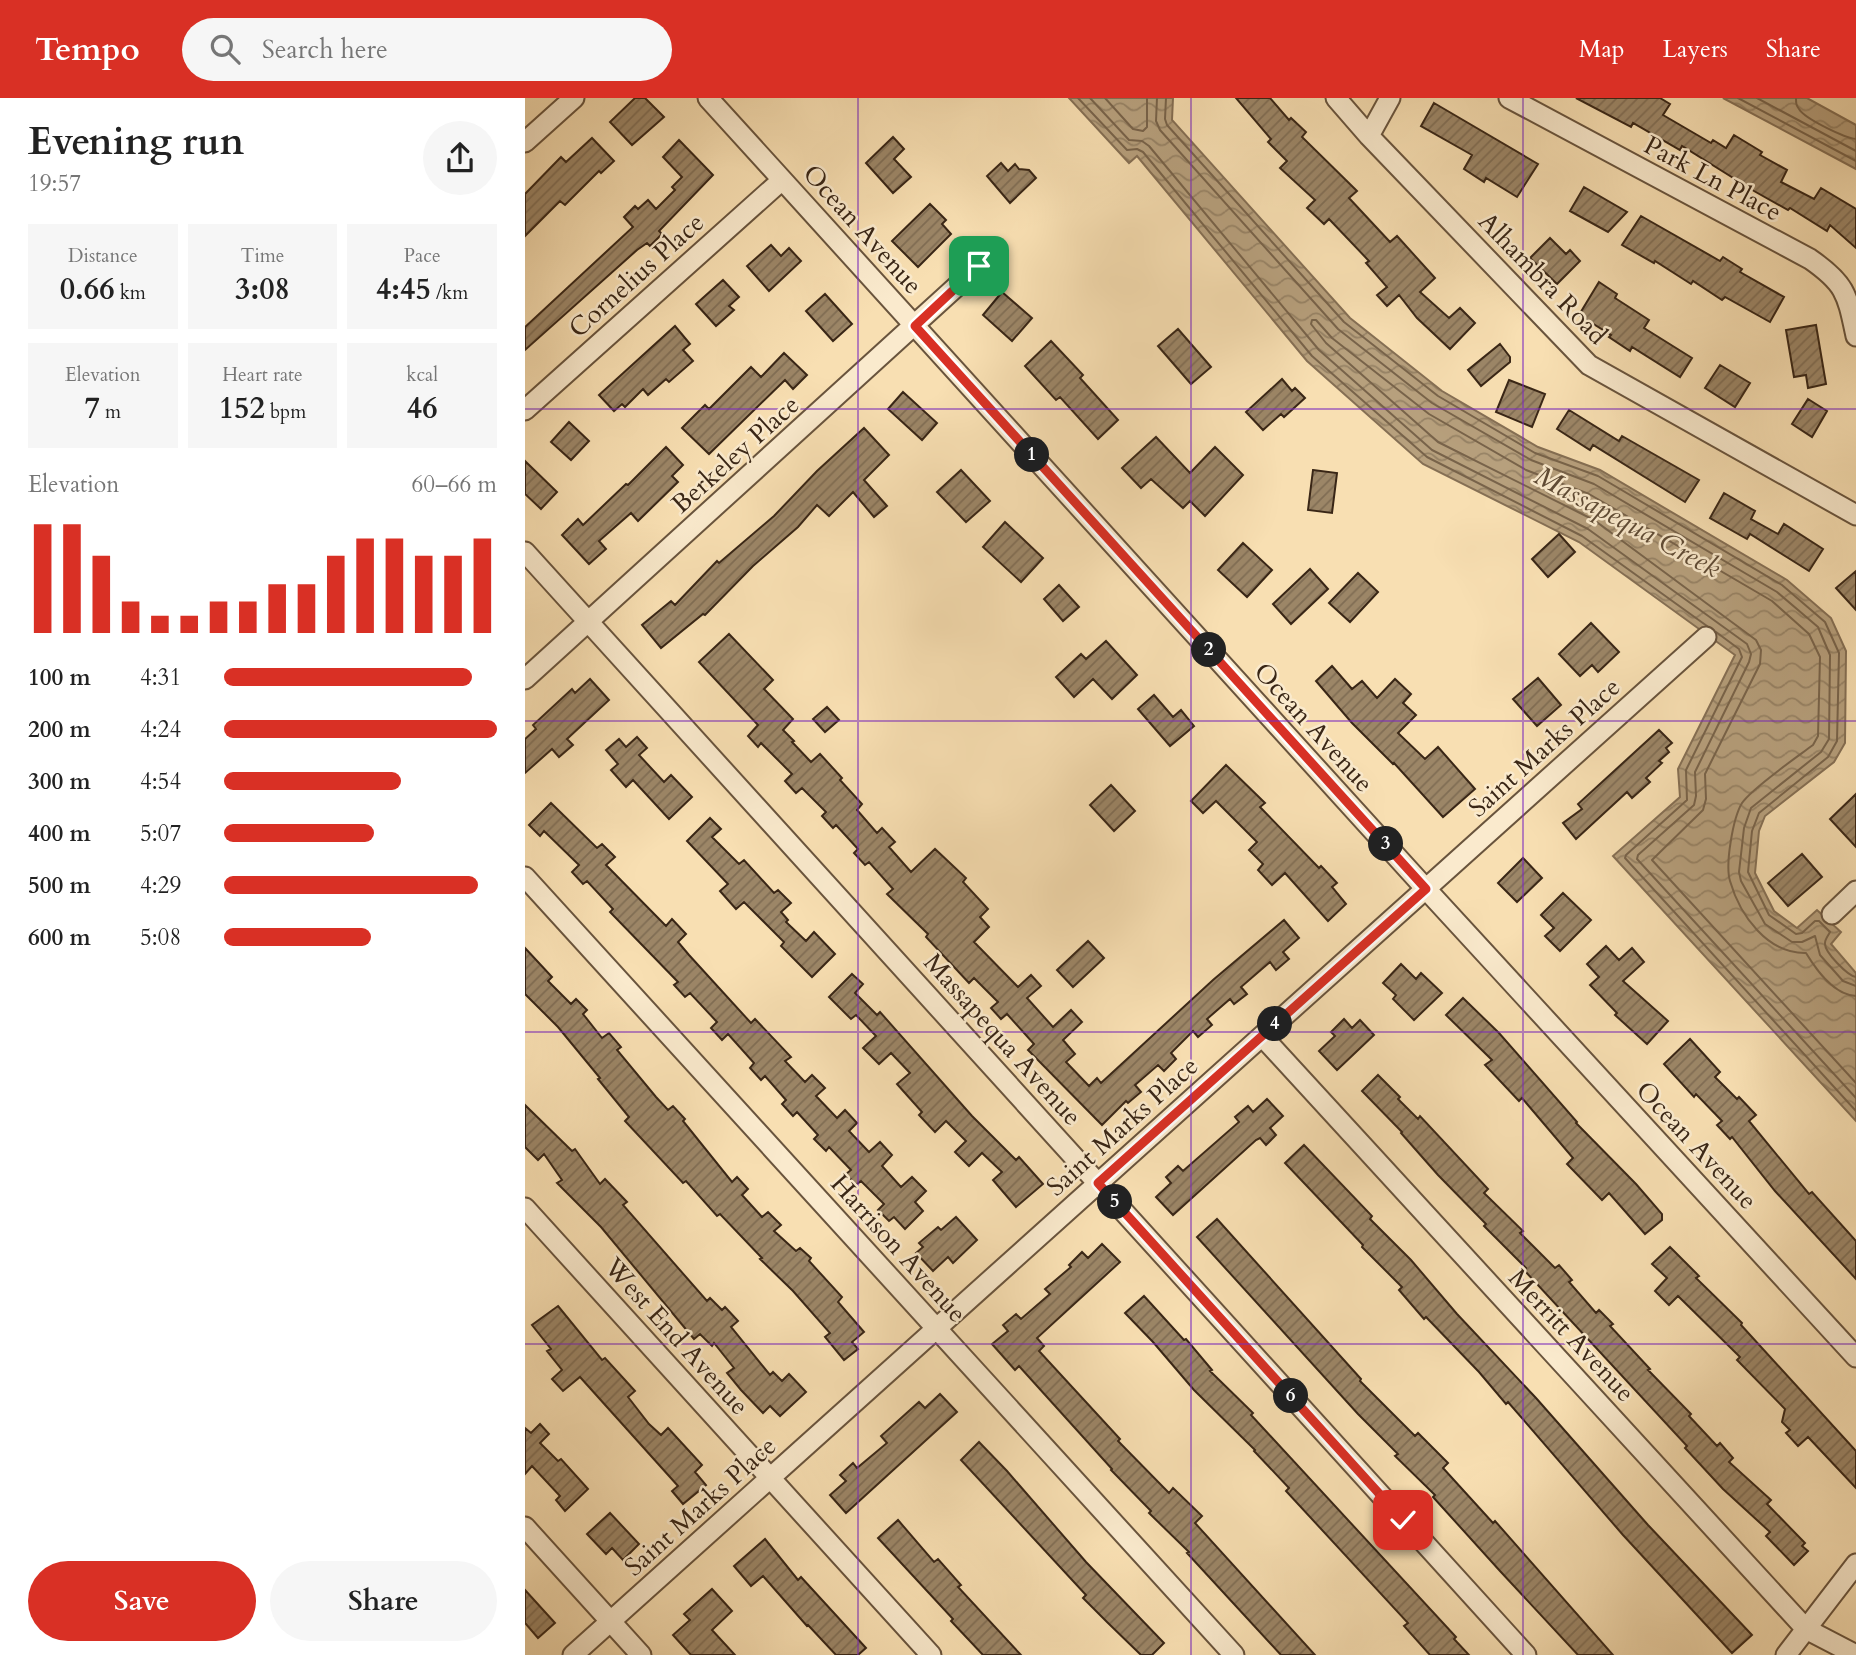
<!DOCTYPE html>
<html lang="en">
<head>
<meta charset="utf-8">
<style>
  :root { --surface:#fff; --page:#f6f6f6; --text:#222; --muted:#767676; --accent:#d93025 }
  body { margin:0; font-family:Cardo,serif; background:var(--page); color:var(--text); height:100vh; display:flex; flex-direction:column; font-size:26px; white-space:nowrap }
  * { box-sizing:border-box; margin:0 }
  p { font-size:23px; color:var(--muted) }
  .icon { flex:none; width:38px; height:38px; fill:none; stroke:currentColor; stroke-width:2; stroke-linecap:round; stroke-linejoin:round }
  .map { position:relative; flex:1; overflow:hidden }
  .panel { display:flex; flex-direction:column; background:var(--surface); width:525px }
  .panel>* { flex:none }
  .pin { position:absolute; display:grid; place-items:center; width:60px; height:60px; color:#fff; margin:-30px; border-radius:14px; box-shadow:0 4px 10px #0006 }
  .km { position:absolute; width:35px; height:35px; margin:-18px; border-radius:50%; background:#222; color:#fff; font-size:19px; line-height:35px; text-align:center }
  .round { display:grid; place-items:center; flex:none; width:74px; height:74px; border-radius:37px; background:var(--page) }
  .summary { display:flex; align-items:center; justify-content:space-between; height:119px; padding:0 28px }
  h1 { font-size:38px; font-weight:800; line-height:52px }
  .metrics { display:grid; grid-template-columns:repeat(3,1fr); gap:10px; height:119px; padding:7px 28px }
  .metrics div { display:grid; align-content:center; border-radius:0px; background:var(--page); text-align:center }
  .metrics b { font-size:30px; font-weight:800 }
  .metrics small { font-size:19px; font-weight:400 }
  .metrics p { font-size:19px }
  .chart { height:196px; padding:14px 28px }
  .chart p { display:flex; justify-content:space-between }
  .chart svg { width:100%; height:126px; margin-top:7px; stroke:var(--accent); stroke-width:6 }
  .primary-button { display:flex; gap:14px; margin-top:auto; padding:14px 28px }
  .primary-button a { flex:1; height:80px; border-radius:42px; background:var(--accent); color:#fff; font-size:28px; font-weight:800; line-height:80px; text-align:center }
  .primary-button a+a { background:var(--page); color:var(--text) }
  ul { padding:0 28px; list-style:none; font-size:23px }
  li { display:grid; grid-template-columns:112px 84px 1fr; align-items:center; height:52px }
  li i { height:18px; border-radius:9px; background:var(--accent) }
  header { display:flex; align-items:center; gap:42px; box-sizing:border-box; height:98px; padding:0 35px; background:var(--accent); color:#fff }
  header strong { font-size:33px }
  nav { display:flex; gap:38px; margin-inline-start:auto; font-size:24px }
  .search { width:490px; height:63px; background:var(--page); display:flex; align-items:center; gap:18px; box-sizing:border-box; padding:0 24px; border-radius:38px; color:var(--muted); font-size:26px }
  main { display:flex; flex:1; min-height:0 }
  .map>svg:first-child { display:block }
</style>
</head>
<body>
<header>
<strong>Tempo</strong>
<div class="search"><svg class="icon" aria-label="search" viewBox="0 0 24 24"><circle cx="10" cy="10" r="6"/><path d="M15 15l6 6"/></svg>Search here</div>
<nav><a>Map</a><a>Layers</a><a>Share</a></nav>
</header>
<main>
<section class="panel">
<div class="summary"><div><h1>Evening run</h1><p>19:57</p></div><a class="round"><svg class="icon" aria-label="share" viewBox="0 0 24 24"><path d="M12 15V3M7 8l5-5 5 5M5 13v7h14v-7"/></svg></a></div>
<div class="metrics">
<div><p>Distance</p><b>0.66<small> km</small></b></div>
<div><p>Time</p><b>3:08</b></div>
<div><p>Pace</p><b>4:45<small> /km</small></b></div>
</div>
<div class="metrics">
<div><p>Elevation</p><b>7<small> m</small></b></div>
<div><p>Heart rate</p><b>152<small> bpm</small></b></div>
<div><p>kcal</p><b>46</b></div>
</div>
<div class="chart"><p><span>Elevation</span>60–66 m</p>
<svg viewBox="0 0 160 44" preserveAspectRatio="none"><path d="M5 44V6M15 44V6M25 44V17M35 44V33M45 44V38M55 44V38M65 44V33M75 44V33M85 44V27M95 44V27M105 44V17M115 44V11M125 44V11M135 44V17M145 44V17M155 44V11"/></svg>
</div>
<ul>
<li><b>100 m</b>4:31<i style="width:91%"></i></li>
<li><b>200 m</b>4:24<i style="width:100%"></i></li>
<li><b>300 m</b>4:54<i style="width:65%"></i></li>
<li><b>400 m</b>5:07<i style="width:55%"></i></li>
<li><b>500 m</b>4:29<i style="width:93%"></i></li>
<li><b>600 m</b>5:08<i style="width:54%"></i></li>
</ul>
<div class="primary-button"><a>Save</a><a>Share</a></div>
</section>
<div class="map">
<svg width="1331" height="1557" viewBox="0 0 1331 1557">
  <defs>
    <pattern id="water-waves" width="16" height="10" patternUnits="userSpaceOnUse" patternTransform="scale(1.75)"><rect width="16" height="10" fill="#b7a07d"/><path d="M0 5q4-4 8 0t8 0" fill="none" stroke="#968265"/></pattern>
    <pattern id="building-hatch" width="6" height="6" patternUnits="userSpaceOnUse" patternTransform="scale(1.75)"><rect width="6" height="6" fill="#9c8667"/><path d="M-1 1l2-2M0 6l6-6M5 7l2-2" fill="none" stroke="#806d54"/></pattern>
  </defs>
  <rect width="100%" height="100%" fill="#f8dfb2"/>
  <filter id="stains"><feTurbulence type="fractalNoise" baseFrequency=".00286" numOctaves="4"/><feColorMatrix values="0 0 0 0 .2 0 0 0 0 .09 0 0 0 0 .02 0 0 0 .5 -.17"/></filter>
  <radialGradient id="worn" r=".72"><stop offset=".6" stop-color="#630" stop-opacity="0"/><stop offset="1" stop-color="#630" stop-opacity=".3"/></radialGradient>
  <path fill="url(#water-waves)" stroke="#856f54" stroke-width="2" d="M544 0H648L647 22 825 220 917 293 1013 349 1075 372 1262 482 1306 520 1321 553 1320 645 1309 664 1240 718 1234 733 1230 775 1249 813 1272 830 1292 812 1316 834 1306 846 1331 875V1023L1088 758 1155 699 1153 671 1210 557 1054 444 898 366 782 263 612 58 604 65Z
    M1198 0H1282L1331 27V71Z"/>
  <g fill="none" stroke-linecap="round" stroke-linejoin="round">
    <path stroke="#78634a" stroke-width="2" d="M553 0 602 52 612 51 618 54 787 258 902 359 1057 438 1182 528
      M565 0 604 42 617 43 624 48 794 252 907 352 1063 431 1222 546 1226 556 1224 564 1170 674 1171 698 1169 707 1113 757 1112 761 1331 1000
      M580 0 608 31 618 33 622 29V0
      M632 0 631 23 635 32 813 231 907 305 1006 362 1069 386 1252 494 1293 529 1305 557 1304 641 1296 654 1226 710 1219 730 1214 774 1216 783 1240 826 1267 844H1277L1290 838 1295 857 1318 883 1331 888
      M641 0 640 21 642 27 819 224 913 298 1010 355 1073 378 1257 487 1300 524 1314 555 1312 643 1303 659 1234 715 1227 733 1223 774 1244 817 1271 836 1277 835 1290 823H1294L1305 834C1303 838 1300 841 1300 845 1299 854 1323 878 1331 879
      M1213 0 1331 63
      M1232 0 1331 53
      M1271 0C1271 5 1271 7 1274 11 1280 21 1320 40 1331 41
      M1191 534 1214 551 1217 559 1161 672 1162 702 1101 757 1100 760 1331 1013
      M1331 898C1309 897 1292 873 1281 855 1243 856 1215 818 1205 783 1200 766 1208 720 1217 705 1227 690 1272 659 1288 647L1293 638 1295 559 1284 536 1247 503 1064 396 1001 372 904 316 807 240 791 222H787L786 226 801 245 913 344 1069 422 1231 542 1236 552 1235 566 1180 676 1181 701 1178 712 1127 762 1331 985"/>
  </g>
  <path fill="url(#building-hatch)" stroke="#392616" stroke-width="2" d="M110 0H120L139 19 107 47 85 24Z
    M711 0H745L764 22 766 20 781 34 777 39 832 93 824 100 865 144 872 138 910 180 895 194 924 220 935 210 950 225 925 251 892 220 874 197 862 208 852 197 862 189 841 165 844 163 804 121 799 126 782 110 790 102 755 70 762 63 743 44 746 41Z
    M1051 0H1135L1145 6 1138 17 1186 45 1188 42 1201 50 1209 37 1237 54 1235 57 1262 72 1256 84 1289 101 1296 90 1331 111V150L1305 127 1302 133 1265 110 1263 112 1229 93 1157 48 1155 52 1108 25 1106 29Z
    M909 5 1013 66 992 99 961 80 959 84 939 71 947 57 896 28Z
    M368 39 379 51 369 61 386 79 368 95 341 65Z
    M67 40 89 63 76 75 74 73 40 107 35 103 0 138V96L36 59 41 64Z
    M154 42 188 77 134 133 137 136 125 148 122 145 112 152 0 252V229L108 129 99 119 110 108 113 111 123 102 131 111 150 92 147 89 157 79 138 59Z
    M476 65 483 73 490 66 494 71 504 72 511 80 485 105 462 78Z
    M1059 89 1102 114 1083 134 1045 113Z
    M405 106 421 122 417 126 426 136 393 169 367 143Z
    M1116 118 1195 163 1198 159 1217 171 1215 174 1259 199 1245 224 1200 199 1197 202 1168 183 1166 186 1130 163 1129 165 1097 147Z
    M1025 140 1041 156 1045 152 1055 163 1032 186 1005 160Z
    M246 147 256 158 264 150 276 163 244 193 222 168Z
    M198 182 214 199 204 208 209 212 191 228 171 206Z
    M1074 184 1092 196 1090 200 1124 222 1119 230 1167 260 1155 279 1107 249 1105 253 1084 239 1086 237 1054 217Z
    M477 194 507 220 487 243 458 217Z
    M300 196 327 226 308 243 281 213Z
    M1291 227 1301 286 1283 290 1281 277 1269 279 1261 232Z
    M150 228 165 246 158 252 168 263 144 284 141 281 123 297 118 291 100 309 97 306 89 313 74 297Z
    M653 231 686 269 666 286 633 248Z
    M526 243 558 277 555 280 593 322 573 341 535 299 531 302 500 268Z
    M975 246 985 259V264L956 288 943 272Z
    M259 255 282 277 268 291 260 282 184 356 157 330 180 307 184 311 226 269 236 279Z
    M1195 267 1225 285 1210 309 1180 290Z
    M757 281 767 293 770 290 780 300 759 319 756 316 738 332 721 314Z
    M984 282 1020 296 1007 329 971 314Z
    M378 294 412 325 397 342 363 311Z
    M1283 301 1302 313 1287 339 1267 326Z
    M1044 312 1094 343 1097 338 1174 382 1160 404 1068 347 1065 352 1032 331Z
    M44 324 64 343 46 362 26 344Z
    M339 330 364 357 339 382 362 408 349 419 328 394 304 418 292 407 273 429 228 468 180 517 178 516 136 550 117 527 146 503 150 507 192 463 194 465 249 418 292 373Z
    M631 339 665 375 690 349 718 377 680 418 665 403 658 410 626 381 616 390 597 370Z
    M141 349 158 367 147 378 153 384 113 423 106 415 74 443 81 451 64 466 37 437 53 421 58 427 101 386 103 387Z
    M0 363 32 394 16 411 0 396Z
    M436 372 465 403 441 424 412 394Z
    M788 372 812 375 807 415 783 412Z
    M1199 395 1230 413 1226 421 1253 436 1259 426 1298 451 1284 473 1225 436 1222 441 1185 420Z
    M480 424 518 460 496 484 458 449Z
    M1034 436 1050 454 1023 479 1007 461Z
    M718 445 747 472 722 499 693 472Z
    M785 471 803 491 766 526 748 506Z
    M1331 473V512L1311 490Z
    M833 475 853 494 825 524 804 505Z
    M534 487 554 509 538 523 519 501Z
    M1066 525 1094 554 1073 574 1067 567 1055 578 1034 556Z
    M204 536 248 582 239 591 268 621 258 632 269 643 267 644 286 664 295 656 317 680 315 682 337 706 332 712 352 735 357 730 370 744 364 749 386 774 410 751 441 780 438 784 463 811 455 819 464 829 449 844 493 889 506 877 516 888 502 900 528 929 546 912 557 924 538 942 550 956 541 964 564 988 572 980 576 985 688 882 759 822 774 840 758 854 764 861 751 872 745 864 716 889 722 896 709 906 705 901 682 921 687 927 673 939 668 933 646 955 651 961 639 973 633 967 610 987 616 994 603 1005 601 1003 577 1027 503 952 509 946 482 916 476 921 466 910 473 904 449 880 444 885 401 839 403 836 362 796 368 791 344 764 340 767 329 755 333 751 311 727 308 730 297 718 301 714 277 690 271 695 260 683 267 676 236 645 233 649 223 638 233 627 174 564Z
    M581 543 612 577 587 601 568 581 549 599 531 579 556 556 561 561Z
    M807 568 827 591 837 583 852 600 870 581 886 596 878 605 891 617 873 635 900 661 913 649 950 691 918 719 869 665 868 666 827 625 791 583Z
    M1013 580 1036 607 1012 628 988 601Z
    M65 581 84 602 42 641 48 647 34 659 27 651 0 675V641L11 631 8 627 47 591 50 595Z
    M629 597 648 619 656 612 669 628 645 648 613 611Z
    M302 609 314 622 300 634 288 621Z
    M1134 632 1147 645 1141 650 1144 654 1134 663 1137 665 1121 680 1125 684 1107 700 1102 694 1051 741 1038 725 1057 711 1053 706Z
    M112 639 122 650 114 657 139 684 146 677 167 699 144 721 108 682 101 689 86 672 93 666 81 652 94 641 101 649Z
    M701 667 740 705 735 709 794 770 796 768 812 785 807 789 821 806 803 823 760 775 747 787 733 772 738 766 724 752 732 744 691 703 678 715 666 703Z
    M586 687 610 713 589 733 565 707Z
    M1331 696V749L1305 721Z
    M26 705 72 750 77 746 90 759 81 767 141 828 147 821 161 836 153 844 164 857 226 925 230 921 266 959 260 963 280 984 287 977 300 990 291 998 312 1020 320 1012 332 1025 324 1033 344 1054 355 1044 367 1057 357 1068 376 1089 387 1079 401 1093 390 1104 398 1113 380 1131 369 1119 364 1123 353 1112 359 1106 336 1083 331 1087 321 1076 326 1072 304 1049 301 1053 289 1041 293 1037 272 1014 268 1018 257 1006 261 1002 240 978 236 982 225 970 229 965 203 936 197 942 186 930 192 924 165 895 160 899 149 887 153 884 85 814 88 811 62 783 58 786 47 774 54 767 19 733 15 738 4 727Z
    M185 720 196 731 187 739 214 766 219 762 249 795 253 792 266 805 256 814 263 822 261 824 281 843 289 834 310 856 287 879 256 848 259 844 219 804 211 811 195 793 203 786 162 743Z
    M1277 756 1297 779 1263 808 1243 785Z
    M998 760 1017 780 992 804 973 785Z
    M1038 795 1066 822 1035 853 1020 838 1029 830 1016 817Z
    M563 843 579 860 548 889 532 872Z
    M1081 848 1094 862 1107 850 1119 864 1098 883 1143 923 1122 946 1090 917 1092 915 1065 887 1074 879 1062 866Z
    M0 850 27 879 23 883 46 906 51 901 62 912 58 916 77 940 84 935 96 949 92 952 131 999 143 1012 148 1008 160 1021 158 1023 207 1084 212 1079 223 1091 217 1097 237 1119 243 1114 256 1127 249 1133 271 1153 275 1150 286 1160 284 1163 317 1199 313 1204 339 1234 327 1244 333 1251 319 1262 300 1239 305 1235 268 1193 235 1161 237 1160 195 1116 192 1118 161 1083 158 1085 100 1023 104 1019 73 981 75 980 33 929 0 896Z
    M876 866 891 881 896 875 917 895 889 922 868 901 871 897 858 885Z
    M327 876 338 886 330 895 352 917 355 914 447 1018 491 1062 494 1059 518 1086 491 1109 468 1082 477 1074 457 1055 444 1068 430 1054 441 1043 421 1023 410 1034 394 1017 397 1014 372 986 385 975 366 955 354 966 338 950 351 938 331 917 326 921 304 899Z
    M938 900 974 935 1052 1024 1051 1025 1111 1086 1137 1116V1122L1120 1136 1084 1095 1077 1102 1042 1066 1048 1060 997 1000 994 1003 960 967 967 962 921 917Z
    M819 921 827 930 835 922 849 937 812 972 794 953 810 938 806 934Z
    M1165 941 1195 974 1190 979 1212 1001 1214 999 1231 1017 1224 1023 1284 1096 1287 1094 1331 1143V1181L1250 1093 1207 1039 1205 1041 1192 1027 1197 1023 1171 996 1169 999 1139 966Z
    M853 977 875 999 873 1001 893 1021 895 1018 963 1091 959 1095 998 1133 995 1135 1030 1170 1034 1167 1047 1182 1044 1184 1071 1215 1074 1212 1088 1226 1085 1228 1125 1271 1123 1272 1166 1316 1164 1318 1192 1348 1195 1345 1208 1360 1204 1364 1246 1402 1242 1406 1280 1445 1277 1448 1283 1453 1269 1467 1241 1438 1245 1434 1198 1391 1160 1350 1162 1348 999 1172 1001 1170 959 1128 961 1126 913 1077 876 1035 877 1034 837 993Z
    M742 1001 758 1018 745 1030 751 1037 741 1047 735 1040 731 1042 648 1117 631 1099 646 1085 641 1079 653 1068 658 1073 714 1024 710 1019 723 1008 728 1014Z
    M0 1007 47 1053 50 1051 75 1086 80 1081 102 1104 98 1107 182 1203 185 1200 197 1212 200 1209 213 1223 206 1229 245 1277 248 1274 257 1283 264 1276 281 1294 255 1318 245 1308 238 1315 216 1292 202 1275 209 1270 189 1245 187 1248 175 1236 169 1241 76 1129 32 1085 37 1082 19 1056 13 1062 0 1049Z
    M779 1047 847 1118 845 1121 886 1162 932 1216 1011 1300 1123 1427 1227 1537 1207 1555 1098 1437 983 1304 981 1306 954 1274 901 1219 899 1221 874 1192 877 1189 837 1149 838 1147 760 1065Z
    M431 1119 452 1142 428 1165 423 1159 408 1173 391 1155 398 1149 394 1145 413 1129 416 1132Z
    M692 1121 836 1281 835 1283 890 1338 893 1335 923 1365 918 1370 968 1425 970 1423 1088 1557H1053L975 1473 908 1399 910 1397 870 1358 873 1356 833 1316 672 1139Z
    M577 1146 595 1164 512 1240 519 1248 514 1253 595 1341 593 1343 644 1395 648 1390 677 1418 670 1425 790 1557H756L662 1455 664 1454 624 1415 626 1413 586 1372 587 1371 494 1268 490 1272 467 1246 483 1233 478 1227 491 1216 496 1221 525 1196 520 1191 546 1169 544 1167 557 1154 563 1160Z
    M1145 1149 1174 1178 1171 1180 1217 1225 1216 1227 1331 1353V1390L1283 1339 1273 1348 1261 1335 1265 1332 1257 1324 1260 1311 1212 1262 1215 1259 1153 1198 1144 1207 1130 1193 1142 1180 1127 1166Z
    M619 1198 659 1242 661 1241 687 1272 685 1273 728 1315 726 1317 931 1539 929 1541 944 1557H905L879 1528 883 1525 761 1393 764 1390 729 1353 730 1352 669 1292 628 1244 600 1215Z
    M33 1208 77 1262 80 1260 110 1293 103 1299 124 1326 136 1337 143 1330 177 1367 170 1374 181 1387 158 1406 147 1393 153 1388 55 1279 38 1293 27 1281 37 1272 22 1253 26 1251 7 1227Z
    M415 1296 432 1314 321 1415 305 1397 321 1383 315 1377 328 1365 332 1370 362 1345 356 1338 394 1304 400 1310Z
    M15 1326 24 1336 15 1345 33 1363 36 1361 63 1391 40 1413 31 1402 35 1398 7 1368 0 1376V1330L6 1335Z
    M454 1344 482 1373 561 1464 639 1545 627 1557H616L582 1524 558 1500 561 1497 436 1362Z
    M85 1415 114 1446 98 1462 87 1450 81 1456 62 1436Z
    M373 1422 409 1464 413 1461 436 1487 433 1489 496 1557H458L426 1523 428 1521 353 1440Z
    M240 1441 273 1482 276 1479 341 1550 333 1557H311L283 1527 282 1528 238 1478 226 1488 209 1468Z
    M187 1491 207 1513 187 1532 210 1557H166L148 1537 165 1522 159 1516Z
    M0 1492 30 1525 13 1540 0 1525Z"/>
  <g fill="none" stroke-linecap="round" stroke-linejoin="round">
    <g stroke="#69543d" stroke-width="23">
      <path id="street" d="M183 0 901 791 1331 1259
        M811 0 844 38 1064 267 1331 417
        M984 0 1285 161C1321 186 1322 196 1331 238
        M844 38 865 0
        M0 44 49 0
        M0 312 257 82
        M0 454 1001 1557
        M0 581 454 168
        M0 779 709 1557
        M1307 816 1331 793
        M737 938 1281 1531 1331 1557
        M0 1110 406 1557
        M0 1429 116 1557
        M48 1557 1181 539
        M1261 1557 1331 1466"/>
    </g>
    <use href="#street" stroke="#faeacd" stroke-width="19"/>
  </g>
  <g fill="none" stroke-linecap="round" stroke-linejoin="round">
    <g stroke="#fff" stroke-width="14">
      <path id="route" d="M454 168 390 228 901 791 573 1085 878 1422"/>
    </g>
    <use href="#route" stroke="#d93025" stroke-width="9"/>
  </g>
  <path fill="none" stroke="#7b2cbf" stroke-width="2" stroke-opacity="0.55" d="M333 0V1557M666 0V1557M998 0V1557M0 311H1331M0 623H1331M0 934H1331M0 1246H1331"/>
  <g text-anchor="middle" stroke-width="5" stroke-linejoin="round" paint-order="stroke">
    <g font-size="26" fill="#392616" stroke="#faeacd">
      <text transform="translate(1188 80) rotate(28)" y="9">Park Ln Place</text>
      <text transform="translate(338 131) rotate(48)" y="9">Ocean Avenue</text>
      <text transform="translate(111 177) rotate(-42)" y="9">Cornelius Place</text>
      <text transform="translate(1018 180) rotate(46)" y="9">Alhambra Road</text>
      <text transform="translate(210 356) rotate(-42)" y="9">Berkeley Place</text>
      <text transform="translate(789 629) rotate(48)" y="9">Ocean Avenue</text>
      <text transform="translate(1019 649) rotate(-42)" y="9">Saint Marks Place</text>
      <text transform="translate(478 941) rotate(48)" y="9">Massapequa Avenue</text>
      <text transform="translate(597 1028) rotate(-42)" y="9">Saint Marks Place</text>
      <text transform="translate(1172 1047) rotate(47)" y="9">Ocean Avenue</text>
      <text transform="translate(374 1150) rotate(48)" y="9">Harrison Avenue</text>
      <text transform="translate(1047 1237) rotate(47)" y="9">Merritt Avenue</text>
      <text transform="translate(152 1238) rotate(48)" y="9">West End Avenue</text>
      <text transform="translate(175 1408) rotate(-42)" y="9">Saint Marks Place</text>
    </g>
    <g font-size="28" font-style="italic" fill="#5f4b35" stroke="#faeacd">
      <text transform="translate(1103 423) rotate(28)" y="10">Massapequa Creek</text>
    </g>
  </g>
  <rect width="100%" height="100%" filter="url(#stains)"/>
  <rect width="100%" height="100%" fill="url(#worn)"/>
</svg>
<div class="pin" style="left:454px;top:168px;background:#1e9e55"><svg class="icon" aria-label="arrive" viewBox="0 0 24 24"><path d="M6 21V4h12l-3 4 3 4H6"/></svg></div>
<div class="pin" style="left:878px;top:1422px;background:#d93025"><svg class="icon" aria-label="check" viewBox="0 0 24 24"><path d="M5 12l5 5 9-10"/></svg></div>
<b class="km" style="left:507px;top:357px">1</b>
<b class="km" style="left:684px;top:552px">2</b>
<b class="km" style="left:861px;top:746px">3</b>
<b class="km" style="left:750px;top:926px">4</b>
<b class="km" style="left:590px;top:1104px">5</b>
<b class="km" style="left:766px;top:1298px">6</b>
</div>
</main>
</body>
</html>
